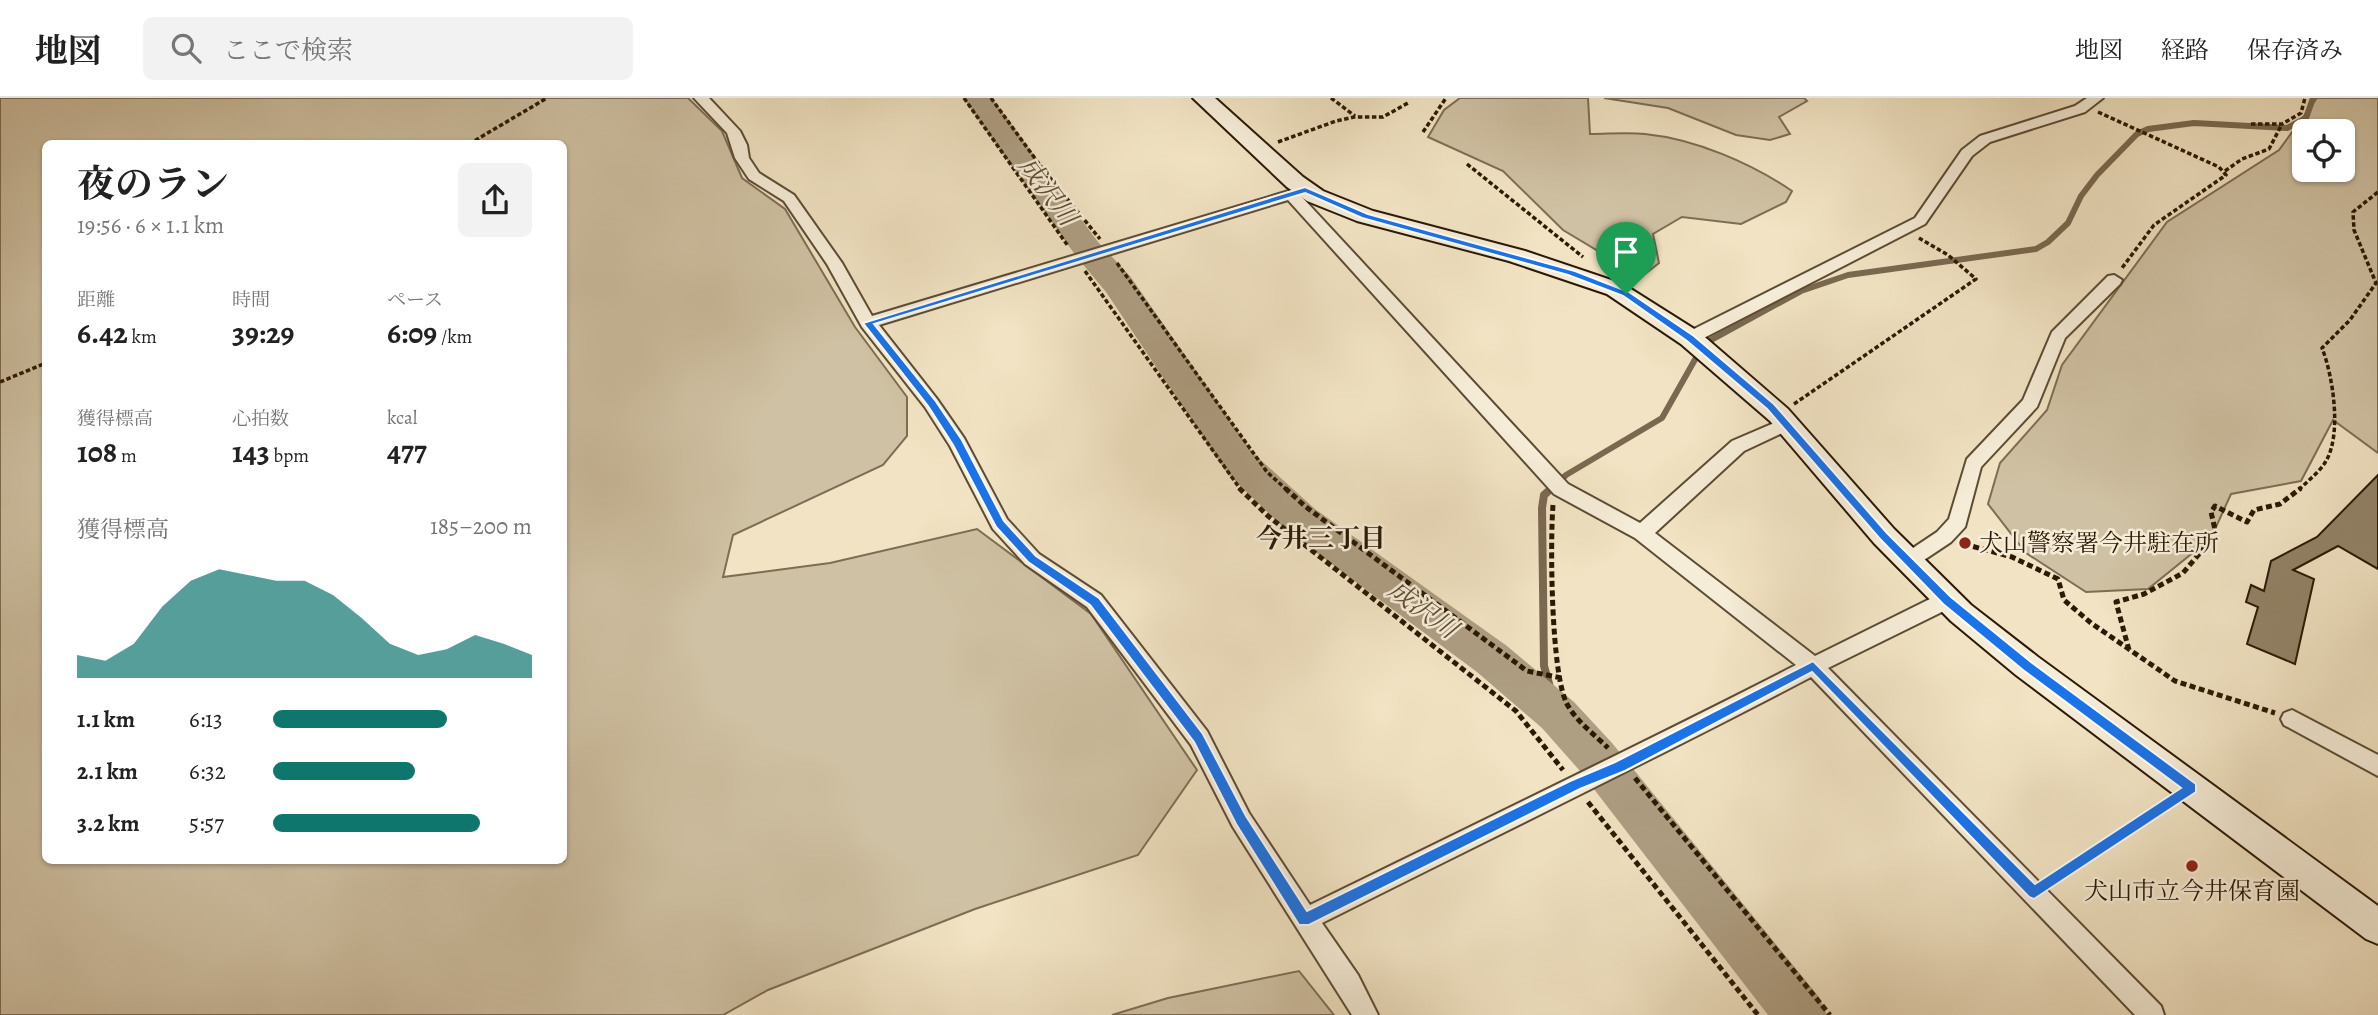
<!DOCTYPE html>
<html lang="ja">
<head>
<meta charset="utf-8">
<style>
  :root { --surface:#fff; --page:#f2f2f2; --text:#222; --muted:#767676; --line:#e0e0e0; --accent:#0f766e }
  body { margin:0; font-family:Alegreya,"Noto Serif JP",serif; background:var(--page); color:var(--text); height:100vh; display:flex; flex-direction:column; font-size:26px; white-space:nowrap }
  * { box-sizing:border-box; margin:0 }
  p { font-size:23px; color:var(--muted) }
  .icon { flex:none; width:38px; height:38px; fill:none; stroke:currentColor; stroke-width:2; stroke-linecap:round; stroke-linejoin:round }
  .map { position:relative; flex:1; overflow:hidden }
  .panel { position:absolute; left:42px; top:42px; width:525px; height:724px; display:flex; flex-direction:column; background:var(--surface); border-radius:10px; box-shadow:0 2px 5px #0004 }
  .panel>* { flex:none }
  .tools { position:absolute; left:2292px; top:21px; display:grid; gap:14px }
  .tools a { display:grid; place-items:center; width:63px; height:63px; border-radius:10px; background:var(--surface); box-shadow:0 2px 5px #0004; font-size:35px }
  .pin { position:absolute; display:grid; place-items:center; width:60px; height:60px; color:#fff; margin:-72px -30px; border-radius:50% 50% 50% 0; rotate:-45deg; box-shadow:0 0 7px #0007 }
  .pin .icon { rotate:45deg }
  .round { display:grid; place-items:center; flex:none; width:74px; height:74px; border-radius:10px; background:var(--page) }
  .headline { display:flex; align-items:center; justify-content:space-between; height:119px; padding:0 35px }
  h1 { font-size:38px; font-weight:700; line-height:52px }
  .stats { display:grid; grid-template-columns:repeat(3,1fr); gap:10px; height:119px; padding:7px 35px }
  .stats div { display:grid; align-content:center }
  .stats b { font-size:30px; font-weight:700 }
  .stats small { font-size:19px; font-weight:400 }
  .stats p { font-size:19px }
  .chart { height:196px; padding:14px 35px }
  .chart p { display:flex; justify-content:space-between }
  .chart svg { width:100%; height:126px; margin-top:7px; fill:var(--accent); opacity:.7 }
  ul { padding:0 35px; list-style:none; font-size:23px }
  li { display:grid; grid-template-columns:112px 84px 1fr; align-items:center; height:52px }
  li i { height:18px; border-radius:9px; background:var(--accent) }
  header { display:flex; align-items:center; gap:42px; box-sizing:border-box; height:98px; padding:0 35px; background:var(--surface); border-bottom:2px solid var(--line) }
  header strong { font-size:33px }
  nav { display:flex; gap:38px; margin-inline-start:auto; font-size:24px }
  .search { width:490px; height:63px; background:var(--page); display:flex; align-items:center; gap:18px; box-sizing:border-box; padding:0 24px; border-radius:10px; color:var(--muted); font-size:26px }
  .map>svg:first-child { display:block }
</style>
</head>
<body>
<header>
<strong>地図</strong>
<div class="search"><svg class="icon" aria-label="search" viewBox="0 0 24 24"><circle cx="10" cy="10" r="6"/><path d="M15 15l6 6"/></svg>ここで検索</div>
<nav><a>地図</a><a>経路</a><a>保存済み</a></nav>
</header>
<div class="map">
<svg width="2378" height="917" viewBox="0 0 2378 917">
  <rect width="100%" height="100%" fill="#f1e3c3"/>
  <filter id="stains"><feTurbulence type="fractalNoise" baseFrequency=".00286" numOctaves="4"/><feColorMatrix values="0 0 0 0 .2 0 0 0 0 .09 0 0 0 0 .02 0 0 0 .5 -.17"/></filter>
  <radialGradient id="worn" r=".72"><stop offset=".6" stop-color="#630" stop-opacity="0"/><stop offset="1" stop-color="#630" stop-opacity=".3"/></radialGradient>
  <path fill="#cfc1a3" stroke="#7d6d54" stroke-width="2" fill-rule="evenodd" d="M0 0H688L722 33 742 80 785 111 855 229 907 299V338L883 367 733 437 723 479 830 465 977 431 1091 516 1197 672 1138 757 975 811 768 892 723 917H0ZM46 46H564V763H46Z
    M1460 0H1588L1590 36C1608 36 1627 34 1645 36 1695 41 1751 65 1792 93L1786 104 1741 126 1682 119 1653 136 1659 165 1636 183 1608 159 1563 132 1503 73 1428 39 1444 12Z
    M1604 0H1804L1807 3 1779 19 1790 36 1770 42 1736 37 1668 10Z
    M2317 0H2378V355L2333 322 2301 383 2231 396 2211 440 2148 491 2086 494 2026 455 1988 406 2000 365 2047 312 2062 267 2167 124 2279 52ZM2305 33H2343V72H2305Z
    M1299 873 1334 917H1112L1168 900Z"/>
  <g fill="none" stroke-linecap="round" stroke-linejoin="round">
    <path stroke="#7a6950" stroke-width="6" d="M1550 392 1566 377 1662 320 1697 258 1711 242 1801 193 1848 177 2036 151 2048 144 2068 125 2081 98 2097 77 2137 36 2148 31 2194 25 2287 30 2306 20 2313 0"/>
    <path stroke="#7a6950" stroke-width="8" d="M1552 390 1544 397 1542 410 1544 568 1558 617"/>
    <path fill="#ae9e82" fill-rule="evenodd" d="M963 0H992L1098 144 1130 178 1253 355 1315 411 1507 548 1574 604 1612 645 1819 899 1827 917H1768L1580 673 1542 630 1477 574 1287 433 1227 375 1106 194 1076 158Z"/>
  </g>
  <path fill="#928267" stroke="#2b1904" stroke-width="2" d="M2378 377V471L2338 448 2293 472 2314 481 2295 566 2247 546 2258 509 2246 504 2251 487 2264 493 2271 463 2317 439Z"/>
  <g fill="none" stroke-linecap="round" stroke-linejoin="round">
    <g stroke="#5c4c34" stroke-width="4">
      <path id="minor" d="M694 0H709L740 33 747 47 749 60 759 75 794 97 842 165 872 218 1302 89 1309 93 1301 98 1568 386 1640 425 1732 343 1781 322H1793L1796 326 1793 330 1744 353 1655 435 1815 558 1940 496 1947 494 1954 496 1957 502 1954 508 1828 570 2161 908 2164 917H2135L1811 579C1649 664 1485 743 1322 825L1358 877 1378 917H1352L1233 729 1191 647 1087 509 1025 466 993 431 950 348 925 309 862 229 827 166 784 103 749 81 735 60 727 35ZM1288 102 1554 396 1635 440 1796 567C1636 649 1473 727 1310 807L1249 715 1207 633 1101 497 1039 456 1007 421 964 340 937 301 879 227Z
        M2087 0H2103L2085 14 1990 44 1972 58 1925 126 1696 244 1690 246 1682 240 1684 236 1915 120 1962 52 1980 38 2075 8Z
        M2114 177 2122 182 2120 186 2065 240 2037 309 1981 369 1965 429 1951 444 1915 468 1908 471 1901 468 1898 463 1901 458 1937 434 1949 421 1967 361 2023 302 2052 234 2108 178Z
        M2292 612 2378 657V678L2284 627 2281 621 2284 615Z"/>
    </g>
    <g stroke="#2b1904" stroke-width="4">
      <path id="secondary" d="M1193 0H1215L1303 79 1323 93 1373 113 1525 153 1623 186 1699 234 1788 311 1894 431 1971 507 2038 559 2378 808V846L2366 841 2016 577 1951 523 1874 445 1770 323 1681 246 1607 196 1509 163 1357 123 1307 103 1287 89Z"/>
    </g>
    <path stroke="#2b1904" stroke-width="3.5" stroke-dasharray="4.5 2.5" stroke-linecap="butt" d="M964 0 1068 148
      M991 0 1042 70 1100 141
      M1331 0 1355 18
      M2098 14 2219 69 2226 77 2154 127 2122 170
      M2251 26H2282L2301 15 2305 0
      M1423 34 1446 0
      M1278 44 1336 23 1354 19H1383L1408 5
      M469 46 547 0
      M1467 66 1583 159
      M2225 73 2242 61 2269 51 2282 26
      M1117 165 1267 374 1287 392
      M1085 173 1241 392
      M0 284 46 265
      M1794 306 1976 181 1948 157 1919 140
      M2299 392C2307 383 2320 374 2326 363 2342 336 2333 278 2322 250L2350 222 2376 185 2354 132 2353 114 2378 94"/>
    <path stroke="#2b1904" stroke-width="5" stroke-dasharray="6 3.5" stroke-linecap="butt" d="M1239 390 1268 418 1516 613 1563 672
      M1285 390 1306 409 1527 573 1562 580
      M1553 407C1550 445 1551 576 1567 606 1576 623 1595 637 1608 650
      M1964 446 2012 459 2058 481 2064 502 2091 525 2175 583 2275 615
      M2129 552 2116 504 2144 496 2183 475 2216 436 2211 414 2215 408 2247 424 2254 412 2280 406 2301 390
      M1635 680 1830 917
      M1588 704 1758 917
      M2052 782 2170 704"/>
    <use href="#minor" fill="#f6edd8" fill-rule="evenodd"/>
    <use href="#secondary" fill="#f6edd8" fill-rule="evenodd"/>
  </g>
  <path fill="#1a73e8" stroke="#fff" stroke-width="2" fill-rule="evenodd" d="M1305 89 1368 116 1575 173 1629 194 1694 238 1774 306 1887 435 1951 499 2031 564 2196 686V694L2034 801 2029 799 1812 574 1625 673 1580 691 1309 827H1299L1236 726 1194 644 1090 507 1028 464 996 429 953 347 928 308 863 225ZM1305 95 1362 120 1568 177 1623 198 1687 243 1767 311 1880 441 1943 506 2023 572 2181 690 2035 786 1813 563 1615 664 1570 683 1307 813 1246 718 1203 636 1099 500 1036 458 1004 423 962 342 935 302 874 226Z"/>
  <g fill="#8f2418" stroke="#f6edd8" stroke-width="2.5">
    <circle cx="1965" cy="445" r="7"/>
    <circle cx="2192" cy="768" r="7"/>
  </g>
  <g text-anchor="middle" stroke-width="5" stroke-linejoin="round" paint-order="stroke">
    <g font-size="24" fill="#2b1904" stroke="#f6edd8" text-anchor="start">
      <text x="1979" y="453">犬山警察署今井駐在所</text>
      <text x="2192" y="801" text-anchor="middle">犬山市立今井保育園</text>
    </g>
    <g font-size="26" font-style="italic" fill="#5f4e36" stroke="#f6edd8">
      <text transform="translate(1048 93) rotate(53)" y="9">成沢川</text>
      <text transform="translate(1423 511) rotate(36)" y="9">成沢川</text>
    </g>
    <g font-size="26" font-weight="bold" fill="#2b1904" stroke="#f6edd8">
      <text x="1321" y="449">今井三丁目</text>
    </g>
  </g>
  <rect width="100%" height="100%" filter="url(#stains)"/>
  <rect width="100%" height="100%" fill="url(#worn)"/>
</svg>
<div class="tools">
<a><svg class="icon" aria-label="locate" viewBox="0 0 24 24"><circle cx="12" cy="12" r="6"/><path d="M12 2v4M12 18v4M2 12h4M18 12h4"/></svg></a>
</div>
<div class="pin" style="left:1626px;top:196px;background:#1e9e55"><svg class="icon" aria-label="arrive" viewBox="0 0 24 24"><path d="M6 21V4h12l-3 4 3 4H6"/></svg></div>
<section class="panel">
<div class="headline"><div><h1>夜のラン</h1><p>19:56 · 6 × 1.1 km</p></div><a class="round"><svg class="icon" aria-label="share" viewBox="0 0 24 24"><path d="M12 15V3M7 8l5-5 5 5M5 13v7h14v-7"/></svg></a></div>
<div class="stats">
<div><p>距離</p><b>6.42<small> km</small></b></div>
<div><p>時間</p><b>39:29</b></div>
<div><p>ペース</p><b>6:09<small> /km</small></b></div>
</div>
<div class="stats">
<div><p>獲得標高</p><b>108<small> m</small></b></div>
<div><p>心拍数</p><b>143<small> bpm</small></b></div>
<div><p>kcal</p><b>477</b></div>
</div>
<div class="chart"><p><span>獲得標高</span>185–200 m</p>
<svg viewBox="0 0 160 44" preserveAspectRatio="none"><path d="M0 44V36L10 38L20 32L30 19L40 10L50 6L60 8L70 10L80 10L90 15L100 23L110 32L120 36L130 34L140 29L150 32L160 36V44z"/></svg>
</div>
<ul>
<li><b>1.1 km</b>6:13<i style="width:67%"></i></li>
<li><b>2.1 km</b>6:32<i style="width:55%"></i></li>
<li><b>3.2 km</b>5:57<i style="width:80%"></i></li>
</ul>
</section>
</div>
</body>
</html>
